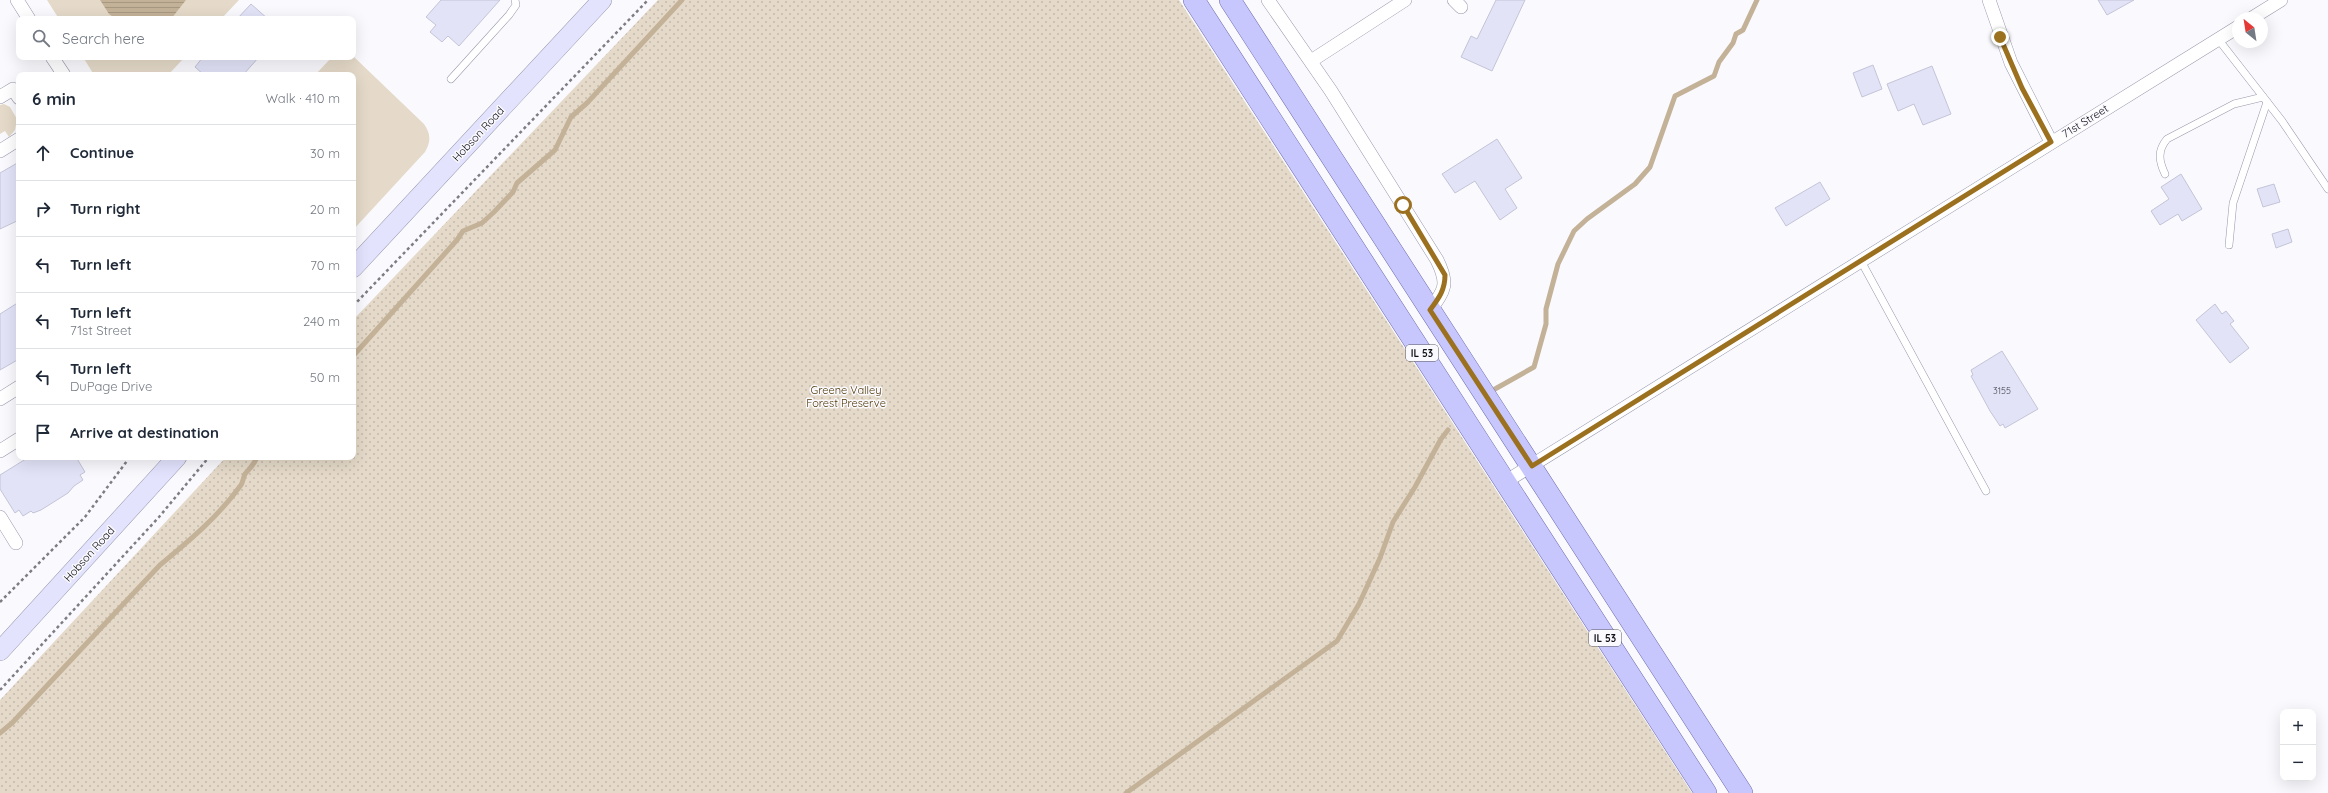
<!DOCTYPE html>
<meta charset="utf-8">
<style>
:root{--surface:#fff;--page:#f2f2f3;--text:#1f2937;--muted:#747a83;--line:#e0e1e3}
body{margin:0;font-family:Quicksand,sans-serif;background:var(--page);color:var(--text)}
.controls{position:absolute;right:12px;bottom:12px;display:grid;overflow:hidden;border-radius:8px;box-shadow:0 4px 16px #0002}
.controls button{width:36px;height:36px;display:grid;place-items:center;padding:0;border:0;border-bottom:1px solid var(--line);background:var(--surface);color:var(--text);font:20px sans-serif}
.compass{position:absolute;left:2232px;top:12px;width:36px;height:36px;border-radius:50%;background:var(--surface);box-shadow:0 4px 16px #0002;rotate:330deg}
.stop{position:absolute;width:12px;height:12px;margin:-9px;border:3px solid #9b701f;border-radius:50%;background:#fff}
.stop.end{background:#9b701f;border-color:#fff;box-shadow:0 1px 4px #0008}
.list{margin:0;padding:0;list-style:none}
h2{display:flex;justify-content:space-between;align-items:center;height:52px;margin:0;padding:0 16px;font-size:17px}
h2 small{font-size:13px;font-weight:400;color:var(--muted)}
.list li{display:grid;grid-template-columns:26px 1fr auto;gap:12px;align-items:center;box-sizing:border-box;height:56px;padding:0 16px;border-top:1px solid var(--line)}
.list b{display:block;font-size:15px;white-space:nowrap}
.list p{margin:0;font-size:13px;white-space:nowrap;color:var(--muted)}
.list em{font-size:13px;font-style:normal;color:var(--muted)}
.icon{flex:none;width:22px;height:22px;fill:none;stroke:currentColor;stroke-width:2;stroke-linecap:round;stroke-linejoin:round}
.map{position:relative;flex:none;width:2328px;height:793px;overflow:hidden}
.search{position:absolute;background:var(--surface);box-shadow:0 4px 16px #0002;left:16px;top:16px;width:340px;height:44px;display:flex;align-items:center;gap:10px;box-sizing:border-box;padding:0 14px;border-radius:8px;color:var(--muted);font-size:15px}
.panel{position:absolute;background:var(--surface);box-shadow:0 4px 16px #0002;left:16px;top:72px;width:340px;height:388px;border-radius:8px}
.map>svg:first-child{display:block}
</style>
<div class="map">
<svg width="2328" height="793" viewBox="0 0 2328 793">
<defs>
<pattern id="park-dots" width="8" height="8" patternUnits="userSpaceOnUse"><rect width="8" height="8" fill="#e5dac9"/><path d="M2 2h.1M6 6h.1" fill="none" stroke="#c3baac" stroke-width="1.8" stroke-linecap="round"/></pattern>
<pattern id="water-rules" width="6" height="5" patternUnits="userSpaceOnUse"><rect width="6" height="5" fill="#c4b298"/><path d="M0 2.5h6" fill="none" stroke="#a79882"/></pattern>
</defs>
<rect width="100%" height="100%" fill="#fafafe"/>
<!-- green -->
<g fill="#e5dac9">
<polygon points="47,0 239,0 221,19 59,19"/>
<path d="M353 56 424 124C431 134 431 142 425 152L353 230V75H315L332 57Z"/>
<polygon points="83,57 185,57 168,75 94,75"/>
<polygon points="4,104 10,107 17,119 15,130 9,137 5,131 0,134 0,105"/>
</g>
<!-- park -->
<polygon fill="url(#park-dots)" points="658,0 1179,0 1692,793 0,793 0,700 226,457 353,457 353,320"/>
<!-- water -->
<polygon fill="url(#water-rules)" points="100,0 186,0 171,19 116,19 109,14"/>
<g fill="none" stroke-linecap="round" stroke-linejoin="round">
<!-- stream -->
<g stroke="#c4b298" stroke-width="5">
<polyline points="353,356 457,240 463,231 482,223 494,212 513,192 517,183 555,150 571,117 587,103 682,0"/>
<polyline points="1495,389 1534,367 1546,324 1546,309 1558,264 1574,231 1587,219 1635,184 1650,167 1675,96 1714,76 1719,62 1733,43 1736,34 1743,30 1757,0"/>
<path d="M0 733 12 723 160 565C189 541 219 516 241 485 243 482 243 478 245 474 250 468 254 465 257 457"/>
<polyline points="1126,793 1337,641 1359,604 1380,558 1393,522 1415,487 1441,439 1448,430"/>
</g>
</g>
<!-- building -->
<g fill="#e2e3f7" stroke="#c3c4d8">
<polygon points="441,0 500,0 459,46 448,36 442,42 430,32 436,25 426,17"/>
<polygon points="1496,0 1525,0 1492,71 1461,57 1471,36 1477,39"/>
<polygon points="2098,0 2134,0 2107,15"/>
<polygon points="251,4 268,19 237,19"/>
<polygon points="203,57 259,57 243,75 204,75 195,67"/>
<polygon points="1873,65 1882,89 1862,97 1853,73"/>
<polygon points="1932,66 1951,114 1923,125 1914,104 1898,111 1887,84"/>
<polygon points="1497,139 1522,178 1505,189 1517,208 1500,220 1475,181 1455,193 1442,174"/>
<polygon points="19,162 19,220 0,229 0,173"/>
<polygon points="2181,174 2202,209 2182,221 2178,214 2160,225 2151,211 2169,199 2161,187"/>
<polygon points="1820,182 1830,199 1786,226 1775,208"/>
<polygon points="2274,184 2280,202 2263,207 2257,189"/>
<polygon points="2288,229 2292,242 2276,248 2272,234"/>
<polygon points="19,302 19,359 0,370 0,314"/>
<polygon points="2215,304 2222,314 2226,311 2234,321 2230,324 2249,348 2230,363 2196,320"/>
<polygon points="2002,351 2038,409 2005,428 2003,424 2000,426 1990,411 1971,376 1973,375 1971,370"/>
<polygon points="29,457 76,457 85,472 80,475 83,480 74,486 68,493 41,510 33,513 31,511 23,516 19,510 15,513 0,489 0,475"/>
</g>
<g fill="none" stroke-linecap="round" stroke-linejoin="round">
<!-- lane casing -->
<g stroke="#9798ac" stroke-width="8">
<g id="lane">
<polyline points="2218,39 2282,121 2328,189"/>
<polyline points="451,79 509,15 516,5 515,0"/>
<path d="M2165 174C2159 161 2157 151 2167 139L2234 104 2263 97"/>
<polyline points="2229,245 2233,203 2267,102"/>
<polyline points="1861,261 1986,491"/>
</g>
</g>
<!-- street casing -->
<g stroke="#9798ac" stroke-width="14">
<g id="street">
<polyline points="17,0 29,19"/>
<path d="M1268 0 1331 91 1437 260C1449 284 1445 290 1430 310"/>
<polyline points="1454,0 1461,7"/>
<polyline points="1989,0 2011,63 2051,142"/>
<polyline points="2252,18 2281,0"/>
<polyline points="52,57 64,75"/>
<polyline points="1311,61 1405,0"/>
<polyline points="0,97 13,89 19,98"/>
<polyline points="0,151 19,139"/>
<polyline points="0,399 19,387"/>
<polyline points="0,451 19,439"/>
<polyline points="1505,482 2238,27"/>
<polyline points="0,517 16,543"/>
</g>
</g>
<!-- secondary casing -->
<g stroke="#9798ac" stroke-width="20">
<g id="secondary">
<polyline points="353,268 602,0"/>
<polyline points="0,651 177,457"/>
</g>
</g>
<!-- primary casing -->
<g stroke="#6f6eac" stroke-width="22">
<g id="primary">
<polyline points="1194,0 1706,793"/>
<polyline points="1230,0 1742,793"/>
</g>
</g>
<!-- path -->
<g stroke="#7d7d83" stroke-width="2.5" stroke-dasharray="3 3" stroke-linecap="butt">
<polyline points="353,306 648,0"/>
<polyline points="0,602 85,517 130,457"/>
<polyline points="0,690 159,517 209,457"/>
</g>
<!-- lane -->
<use href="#lane" stroke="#fff" stroke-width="7"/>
<!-- street -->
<use href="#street" stroke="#fff" stroke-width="13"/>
<!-- secondary -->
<use href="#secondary" stroke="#e3e3fe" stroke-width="19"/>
<!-- primary -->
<use href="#primary" stroke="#c7c7fd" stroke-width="21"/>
</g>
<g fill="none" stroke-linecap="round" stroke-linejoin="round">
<!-- route -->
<path stroke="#9b701f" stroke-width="5" d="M1403 205 1445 275C1445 290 1439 298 1430 310L1532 466 2051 142 2022 88 2000 37"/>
</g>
<g text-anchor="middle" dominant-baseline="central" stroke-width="3" stroke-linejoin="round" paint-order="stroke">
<!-- number labels -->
<g font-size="9" fill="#44454f">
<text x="2002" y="390">3155</text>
</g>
<!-- shield labels -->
<g fill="#fafafe" stroke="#56565c" stroke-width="1">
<rect x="1406" y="345" width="32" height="16" rx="3"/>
<rect x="1589" y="630" width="32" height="16" rx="3"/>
</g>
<g font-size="10" font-weight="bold" fill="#101017">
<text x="1422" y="353">IL 53</text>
<text x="1605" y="638">IL 53</text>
</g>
<!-- street labels -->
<g font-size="11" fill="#101017" stroke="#fafafe">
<text transform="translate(2085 121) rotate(-32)">71st Street</text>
<text transform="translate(478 134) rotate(-47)">Hobson Road</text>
<text transform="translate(89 554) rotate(-48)">Hobson Road</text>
</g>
<!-- park labels -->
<g font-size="11" fill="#503704" stroke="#fafafe">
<text x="846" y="390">Greene Valley<tspan x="846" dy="13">Forest Preserve</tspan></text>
</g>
</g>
</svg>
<div class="controls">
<button>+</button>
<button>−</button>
</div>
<svg class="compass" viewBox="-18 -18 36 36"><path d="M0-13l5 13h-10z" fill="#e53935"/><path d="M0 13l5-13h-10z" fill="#747a83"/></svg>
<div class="stop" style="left:1403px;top:205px"></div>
<div class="stop end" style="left:2000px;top:37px"></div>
<div class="search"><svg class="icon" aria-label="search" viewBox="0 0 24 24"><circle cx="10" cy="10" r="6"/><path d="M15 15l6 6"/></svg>Search here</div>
<section class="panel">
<h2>6 min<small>Walk · 410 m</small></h2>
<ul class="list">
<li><svg class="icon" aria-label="ahead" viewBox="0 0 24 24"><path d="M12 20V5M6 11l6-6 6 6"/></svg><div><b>Continue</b></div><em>30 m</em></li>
<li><svg class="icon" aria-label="right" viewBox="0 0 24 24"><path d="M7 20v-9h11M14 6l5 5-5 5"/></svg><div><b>Turn right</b></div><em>20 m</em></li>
<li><svg class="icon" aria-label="left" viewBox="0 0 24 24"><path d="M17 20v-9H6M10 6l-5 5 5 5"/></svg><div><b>Turn left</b></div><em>70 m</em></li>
<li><svg class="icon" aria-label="left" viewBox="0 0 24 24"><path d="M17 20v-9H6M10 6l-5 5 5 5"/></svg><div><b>Turn left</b><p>71st Street</p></div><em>240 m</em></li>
<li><svg class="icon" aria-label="left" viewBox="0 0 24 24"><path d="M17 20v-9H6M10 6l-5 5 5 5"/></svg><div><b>Turn left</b><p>DuPage Drive</p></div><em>50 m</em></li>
<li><svg class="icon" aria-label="arrive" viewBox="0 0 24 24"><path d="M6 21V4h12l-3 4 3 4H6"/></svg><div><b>Arrive at destination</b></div></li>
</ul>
</section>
</div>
